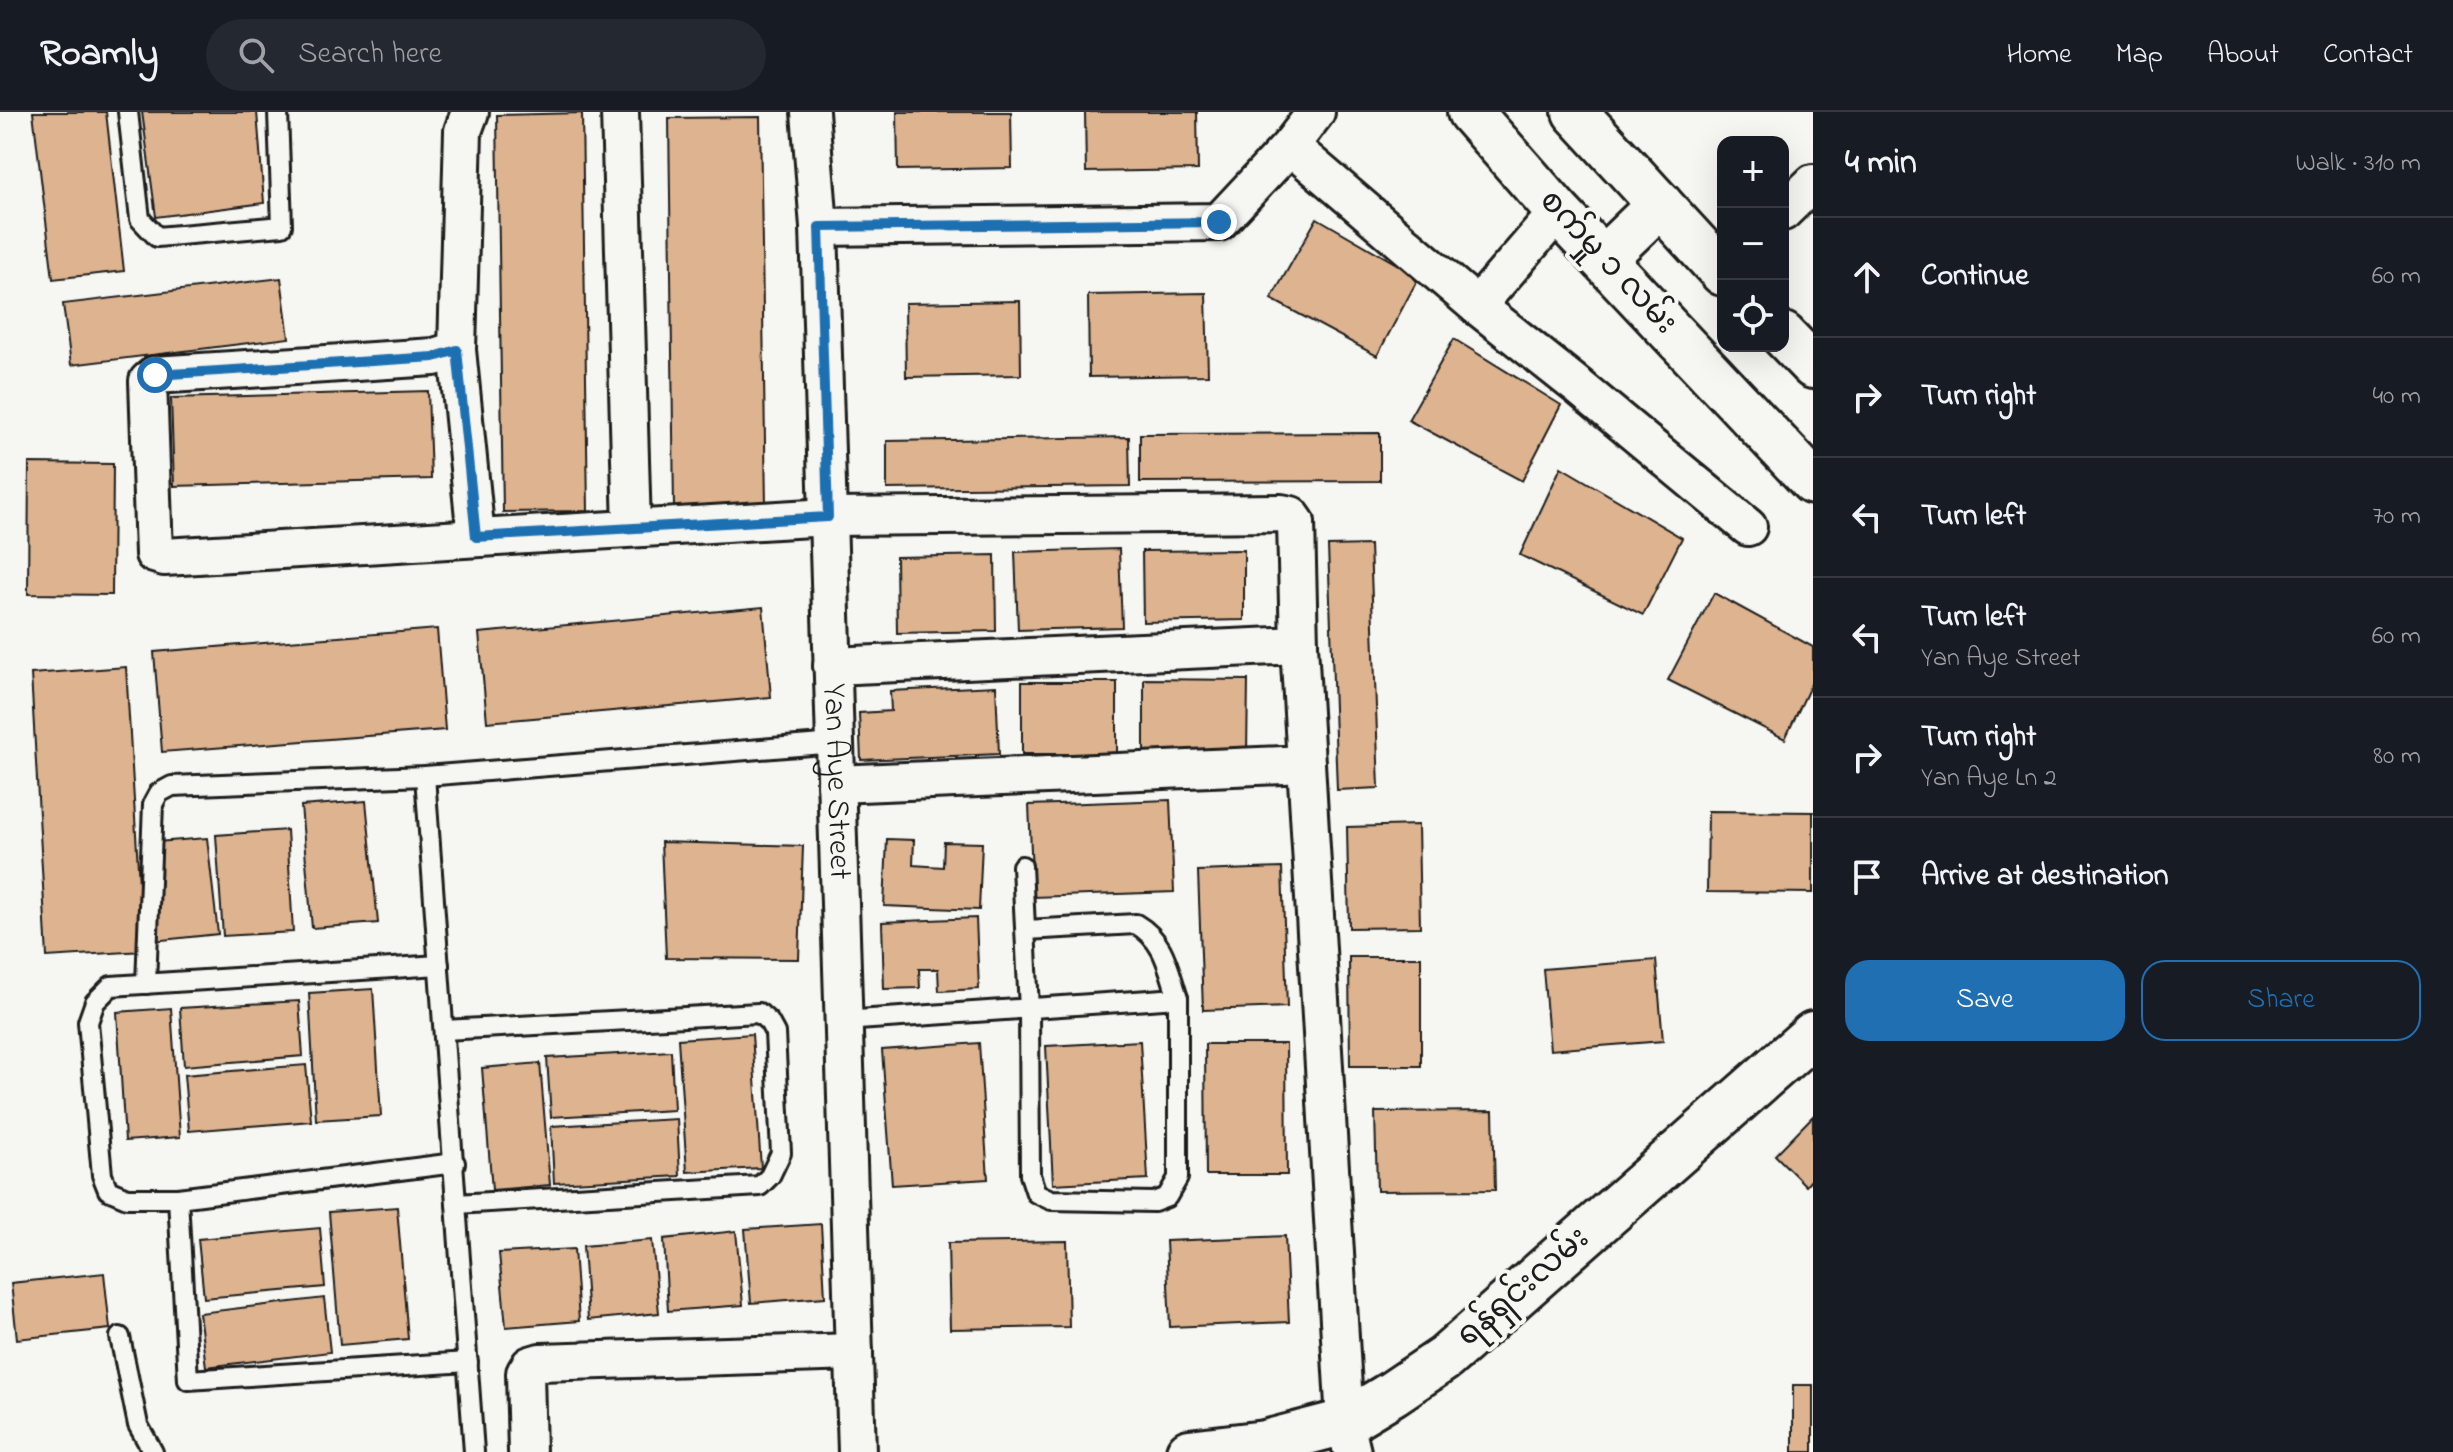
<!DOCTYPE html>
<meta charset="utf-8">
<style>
:root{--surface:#171b24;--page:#242831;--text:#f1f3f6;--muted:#9ea1a6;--line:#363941;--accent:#1f6fb2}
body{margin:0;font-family:"Indie Flower","Noto Sans Myanmar",sans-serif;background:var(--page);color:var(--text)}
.controls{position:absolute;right:24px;top:24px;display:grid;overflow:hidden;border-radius:16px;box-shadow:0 8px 32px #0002}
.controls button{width:72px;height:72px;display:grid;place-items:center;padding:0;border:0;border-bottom:2px solid var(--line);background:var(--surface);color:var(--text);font:40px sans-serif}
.stop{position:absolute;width:24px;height:24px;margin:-18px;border:6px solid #1f6fb2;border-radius:50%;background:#fff}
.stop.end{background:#1f6fb2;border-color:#fff;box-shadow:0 2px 8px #0008}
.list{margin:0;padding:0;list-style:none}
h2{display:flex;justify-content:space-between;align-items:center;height:104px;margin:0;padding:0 32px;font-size:34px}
h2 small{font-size:26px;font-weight:400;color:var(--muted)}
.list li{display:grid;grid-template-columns:52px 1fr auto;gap:24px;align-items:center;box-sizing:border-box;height:120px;padding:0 32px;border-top:2px solid var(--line)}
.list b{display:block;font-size:30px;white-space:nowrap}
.list p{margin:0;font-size:26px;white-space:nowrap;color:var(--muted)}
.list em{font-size:26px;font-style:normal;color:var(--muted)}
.actions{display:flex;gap:16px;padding:24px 32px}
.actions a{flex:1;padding:18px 0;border:2px solid var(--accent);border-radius:24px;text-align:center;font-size:28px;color:var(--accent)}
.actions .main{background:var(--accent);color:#fff}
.icon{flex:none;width:44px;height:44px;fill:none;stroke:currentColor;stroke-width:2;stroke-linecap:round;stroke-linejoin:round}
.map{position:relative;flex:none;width:1813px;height:1340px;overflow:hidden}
header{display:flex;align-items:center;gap:48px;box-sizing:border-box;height:112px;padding:0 40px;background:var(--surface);border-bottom:2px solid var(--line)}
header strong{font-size:38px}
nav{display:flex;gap:44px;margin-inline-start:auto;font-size:28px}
.search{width:560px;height:72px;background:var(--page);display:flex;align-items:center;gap:20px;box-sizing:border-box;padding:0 28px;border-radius:44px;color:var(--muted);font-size:30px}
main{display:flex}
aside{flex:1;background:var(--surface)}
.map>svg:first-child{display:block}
</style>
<header>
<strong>Roamly</strong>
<div class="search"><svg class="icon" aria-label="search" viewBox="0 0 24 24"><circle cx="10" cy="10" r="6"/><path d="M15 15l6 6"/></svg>Search here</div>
<nav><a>Home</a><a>Map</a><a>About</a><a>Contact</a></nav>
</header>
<main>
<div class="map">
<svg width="1813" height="1340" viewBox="0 0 1813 1340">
<rect width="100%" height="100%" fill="#f6f6f2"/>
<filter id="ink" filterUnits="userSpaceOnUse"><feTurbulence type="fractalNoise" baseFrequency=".0125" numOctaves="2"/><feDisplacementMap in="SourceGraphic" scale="16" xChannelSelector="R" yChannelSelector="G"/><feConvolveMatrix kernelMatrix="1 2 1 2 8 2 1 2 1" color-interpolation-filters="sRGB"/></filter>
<g filter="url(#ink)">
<!-- building -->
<g fill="#deb38f" stroke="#1c1c1c" stroke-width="2">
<polygon points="33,0 106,0 124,159 53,167"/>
<polygon points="142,0 257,0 264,91 156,105"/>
<polygon points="897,0 1011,0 1012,56 898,58"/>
<polygon points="1085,0 1197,0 1198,58 1086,60"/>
<polygon points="582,1 588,399 503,400 497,3"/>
<polygon points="760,5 766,395 674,396 669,6"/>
<polygon points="1317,106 1419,165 1377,244 1271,187"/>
<polygon points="281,166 289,226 71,253 63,192"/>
<polygon points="1206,181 1208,263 1089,265 1088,183"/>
<polygon points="1020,189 1021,263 906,265 905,191"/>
<polygon points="1454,227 1561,293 1522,369 1408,308"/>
<polygon points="428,279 431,367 174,374 171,286"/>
<polygon points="1380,321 1380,369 1140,370 1140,322"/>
<polygon points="1129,325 1130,374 887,377 887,329"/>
<polygon points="29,351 113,352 112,483 28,482"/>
<polygon points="1561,355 1682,426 1643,503 1520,443"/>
<polygon points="1370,433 1379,676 1337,678 1328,434"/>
<polygon points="1119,437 1122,515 1018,518 1015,440"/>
<polygon points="1244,438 1244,508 1143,510 1142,439"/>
<polygon points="995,443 996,519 897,521 896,445"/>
<polygon points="1714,481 1813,535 1813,568 1785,627 1668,568"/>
<polygon points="763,495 771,585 487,610 479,521"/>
<polygon points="437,517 445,618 162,640 154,540"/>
<polygon points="126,555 143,839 47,845 31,562"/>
<polygon points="1144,567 1248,568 1247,642 1144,641"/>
<rect x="1022" y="570" width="95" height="72"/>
<polygon points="996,574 999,642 861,648 859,601 891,599 890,579"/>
<polygon points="1170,688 1174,780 1033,785 1029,693"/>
<polygon points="366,689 378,811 312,816 301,694"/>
<polygon points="1708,699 1813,700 1813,781 1707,780"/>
<polygon points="1418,713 1420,815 1349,816 1347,715"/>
<polygon points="287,718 293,820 223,824 216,723"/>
<polygon points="207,726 218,822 153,829 144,731"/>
<polygon points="887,727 914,728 913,753 943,755 944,730 982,731 979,798 884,794"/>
<polygon points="661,730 803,734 799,847 666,846"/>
<polygon points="1282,756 1287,895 1203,898 1198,759"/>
<polygon points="976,806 979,877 939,879 938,857 919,857 920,876 884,877 882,810"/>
<polygon points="1349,845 1421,845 1421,954 1350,954"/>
<polygon points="1656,848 1663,929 1550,938 1543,857"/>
<polygon points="373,877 381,1004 316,1008 309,881"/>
<polygon points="299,889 303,944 184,954 180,896"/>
<polygon points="171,896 180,1025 125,1029 117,900"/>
<polygon points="752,922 761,1056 687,1060 678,927"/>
<polygon points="1140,929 1148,1067 1053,1072 1046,934"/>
<polygon points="979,931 988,1067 892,1073 882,938"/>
<polygon points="1205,932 1286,932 1287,1063 1206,1063"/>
<polygon points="671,939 674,998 551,1005 547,946"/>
<polygon points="540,951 550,1073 492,1078 482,956"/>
<polygon points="306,953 311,1009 189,1019 184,963"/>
<polygon points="1493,999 1495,1078 1377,1079 1375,1000"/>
<polygon points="1813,1004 1813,1066 1806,1074 1775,1043"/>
<polygon points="677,1007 680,1064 554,1071 551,1014"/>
<polygon points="397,1095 408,1227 340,1233 329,1100"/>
<polygon points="821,1112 825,1185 751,1191 745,1117"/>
<polygon points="320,1116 325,1175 204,1186 198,1127"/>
<polygon points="736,1119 743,1193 668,1199 664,1127"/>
<polygon points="1285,1124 1289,1210 1170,1215 1166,1129"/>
<polygon points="652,1128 659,1201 588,1208 583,1134"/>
<polygon points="1067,1129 1069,1215 950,1217 948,1131"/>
<polygon points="574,1137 579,1209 506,1215 499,1141"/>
<polygon points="104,1161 110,1217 17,1227 11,1171"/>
<polygon points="324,1186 330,1240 206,1255 199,1201"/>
<rect x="1793" y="1273" width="20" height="67"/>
</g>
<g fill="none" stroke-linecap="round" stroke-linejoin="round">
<!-- service casing -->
<g stroke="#1c1c1c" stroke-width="24">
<g id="service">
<polyline points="128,0 140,107 157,125 282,114 278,0"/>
<polyline points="425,664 474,1340"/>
<path d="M1026 818 1136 812C1165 829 1168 856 1178 886"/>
<polyline points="439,853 111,874 95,890 88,910 102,1063 108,1078 127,1086 178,1086 455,1051"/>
<polyline points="146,872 153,692 159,681 172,674 425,664 835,631"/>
<polyline points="843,909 1178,886 1178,1066 1167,1085 1154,1090 1051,1088 1036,1081 1030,1063 1029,898 1022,754"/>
<polyline points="444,918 759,901 769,910 775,921 781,1041 770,1064 760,1074 456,1092"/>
<polyline points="178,1086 188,1268 468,1250"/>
<polyline points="120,1225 138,1313 153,1340"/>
</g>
</g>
<!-- minor casing -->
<g stroke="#1c1c1c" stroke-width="42">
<g id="minor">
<polyline points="470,0 463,19 457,238 476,425"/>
<polyline points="620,0 632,416"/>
<path id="s1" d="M810 0 819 115 857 1340"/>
<polyline points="1290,34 1477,194 1579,275 1748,415"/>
<polyline points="1783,100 1813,71"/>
<polyline points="819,115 1219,110 1290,34 1316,0"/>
<polyline points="1477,194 1558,100"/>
<polyline points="457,238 434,245 155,263 148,269 154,442 164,445 828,405 1281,401 1291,403 1296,410 1299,533 1345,1310 1352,1340"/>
<polyline points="832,554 1299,533"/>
<polyline points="836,672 1306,652"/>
<polyline points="527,1340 525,1261 530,1253 540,1250 854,1240"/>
</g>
</g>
<!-- secondary casing -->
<g stroke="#1c1c1c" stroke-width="50">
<polyline id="secondary" points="1189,1340 1265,1331 1345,1310 1393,1281 1445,1246 1813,922"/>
</g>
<!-- primary casing -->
<g stroke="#1c1c1c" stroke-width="50">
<g id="primary">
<polyline points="1470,0 1558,100 1813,370"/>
<polyline points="1575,0 1723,161"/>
<polyline points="1603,147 1660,92"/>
<polyline points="1783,223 1813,254"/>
</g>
</g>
<!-- service -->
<use href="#service" stroke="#f6f6f2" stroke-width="18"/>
<!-- minor -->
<use href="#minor" stroke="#f6f6f2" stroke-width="36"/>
<!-- secondary -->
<use href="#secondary" stroke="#f6f6f2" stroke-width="44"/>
<!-- primary -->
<use href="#primary" stroke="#f6f6f2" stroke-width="44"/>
</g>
</g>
<g fill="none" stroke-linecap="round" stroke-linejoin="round" filter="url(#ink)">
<!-- route -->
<polyline stroke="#1f6fb2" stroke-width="10" points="155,263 434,245 457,238 476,425 828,405 819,115 1219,110"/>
</g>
<g text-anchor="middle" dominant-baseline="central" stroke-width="8" stroke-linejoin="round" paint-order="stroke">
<!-- street labels -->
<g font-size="32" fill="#1c1c1c" stroke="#f6f6f2">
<text transform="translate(1607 151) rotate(47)">စက်မှု ၁ လမ်း</text>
<text stroke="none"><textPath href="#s1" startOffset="670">Yan Aye Street</textPath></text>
<text transform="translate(1524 1176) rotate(-41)">ရန်ရှင်းလမ်း</text>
</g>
</g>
</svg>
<div class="controls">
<button>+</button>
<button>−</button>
<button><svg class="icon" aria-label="locate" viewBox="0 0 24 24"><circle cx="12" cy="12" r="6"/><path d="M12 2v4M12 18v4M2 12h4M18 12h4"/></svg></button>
</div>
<div class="stop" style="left:155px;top:263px"></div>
<div class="stop end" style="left:1219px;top:110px"></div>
</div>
<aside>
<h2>4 min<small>Walk · 310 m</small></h2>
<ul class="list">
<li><svg class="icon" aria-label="ahead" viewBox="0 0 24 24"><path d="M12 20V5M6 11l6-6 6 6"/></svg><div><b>Continue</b></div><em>60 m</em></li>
<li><svg class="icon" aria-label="right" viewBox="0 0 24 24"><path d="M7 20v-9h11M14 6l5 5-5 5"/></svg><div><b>Turn right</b></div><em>40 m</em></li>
<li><svg class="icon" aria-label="left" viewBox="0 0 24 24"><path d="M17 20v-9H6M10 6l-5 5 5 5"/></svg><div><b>Turn left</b></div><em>70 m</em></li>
<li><svg class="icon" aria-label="left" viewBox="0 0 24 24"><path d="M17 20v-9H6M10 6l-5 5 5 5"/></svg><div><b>Turn left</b><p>Yan Aye Street</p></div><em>60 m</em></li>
<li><svg class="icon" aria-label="right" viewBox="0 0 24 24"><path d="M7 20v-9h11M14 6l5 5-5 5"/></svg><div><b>Turn right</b><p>Yan Aye Ln 2</p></div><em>80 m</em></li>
<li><svg class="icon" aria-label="arrive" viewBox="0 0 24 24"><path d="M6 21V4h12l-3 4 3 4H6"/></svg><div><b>Arrive at destination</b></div></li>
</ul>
<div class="actions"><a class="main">Save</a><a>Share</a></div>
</aside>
</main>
